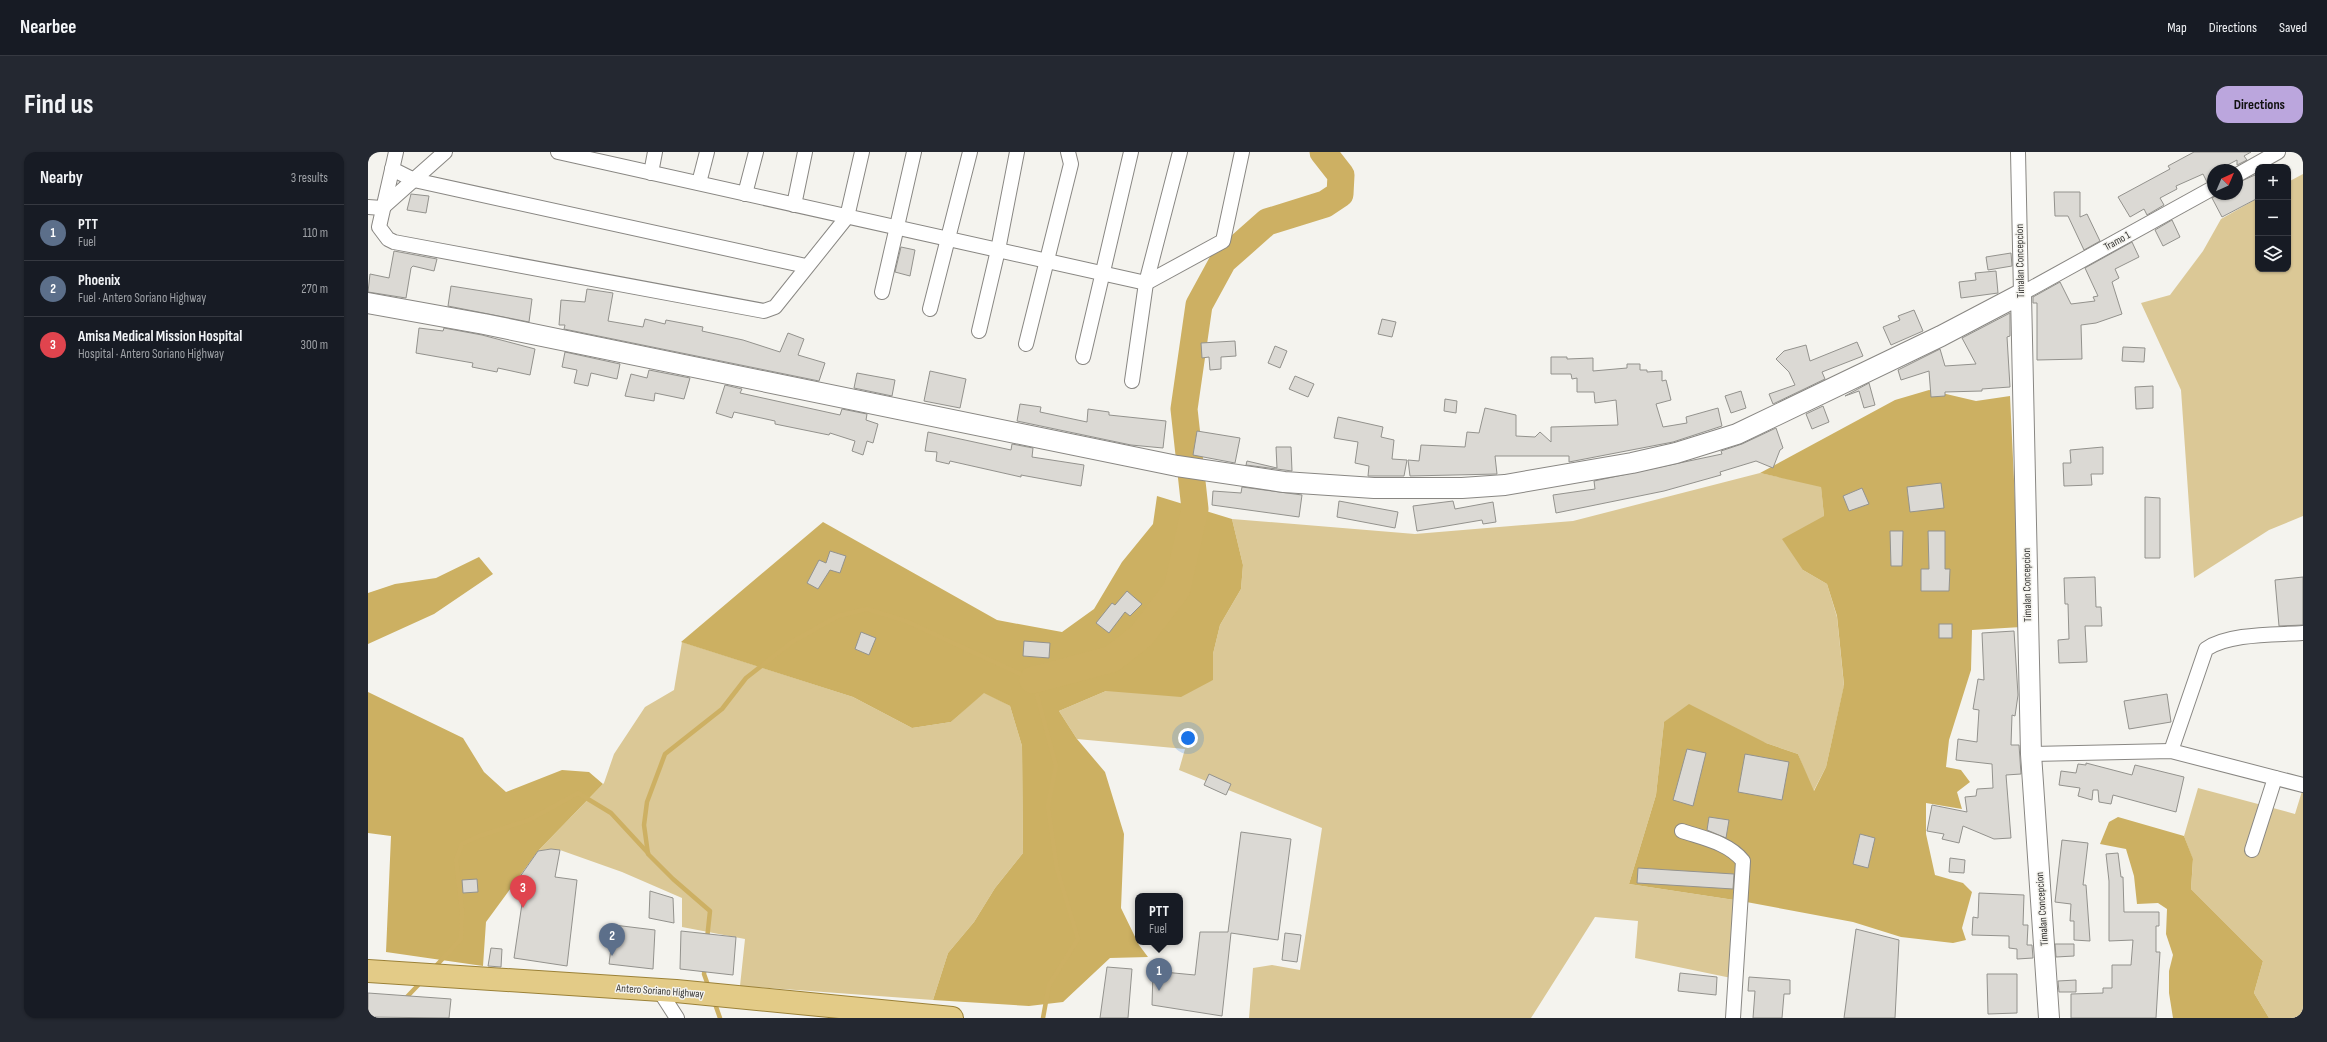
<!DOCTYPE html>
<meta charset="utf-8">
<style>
:root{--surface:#171b24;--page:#242831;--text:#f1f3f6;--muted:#9ea1a6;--line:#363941;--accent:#bba6dd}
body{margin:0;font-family:"Sofia Sans Condensed",sans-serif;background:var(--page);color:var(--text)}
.controls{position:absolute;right:12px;top:12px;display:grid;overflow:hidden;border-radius:8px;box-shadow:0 1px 3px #0004}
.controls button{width:36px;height:36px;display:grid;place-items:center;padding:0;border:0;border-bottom:1px solid var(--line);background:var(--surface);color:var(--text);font:20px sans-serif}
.compass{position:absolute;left:1839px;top:12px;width:36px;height:36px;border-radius:50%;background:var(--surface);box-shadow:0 1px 3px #0004;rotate:44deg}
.you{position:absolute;left:820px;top:586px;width:14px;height:14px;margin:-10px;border:3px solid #fff;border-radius:50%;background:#1a73e8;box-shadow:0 0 0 6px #1a73e833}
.badge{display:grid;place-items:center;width:26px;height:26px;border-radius:50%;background:var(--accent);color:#fff;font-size:13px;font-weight:700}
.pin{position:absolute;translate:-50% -33px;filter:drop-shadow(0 1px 2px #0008)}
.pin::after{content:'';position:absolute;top:21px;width:14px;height:12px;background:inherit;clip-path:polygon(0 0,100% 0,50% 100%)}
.popup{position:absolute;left:767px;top:741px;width:48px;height:52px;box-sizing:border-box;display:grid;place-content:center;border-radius:8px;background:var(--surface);filter:drop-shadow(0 1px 3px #0005);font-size:13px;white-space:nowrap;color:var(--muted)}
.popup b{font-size:15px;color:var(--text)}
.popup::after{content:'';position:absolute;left:50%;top:100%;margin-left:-8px;border:8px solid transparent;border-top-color:var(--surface)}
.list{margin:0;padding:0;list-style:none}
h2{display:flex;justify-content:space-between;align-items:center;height:52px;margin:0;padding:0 16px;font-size:17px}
h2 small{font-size:13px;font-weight:400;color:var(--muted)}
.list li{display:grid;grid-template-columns:26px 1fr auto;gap:12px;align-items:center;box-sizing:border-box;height:56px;padding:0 16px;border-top:1px solid var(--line)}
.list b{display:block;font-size:15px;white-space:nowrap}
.list p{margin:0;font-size:13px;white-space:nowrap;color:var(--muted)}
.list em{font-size:13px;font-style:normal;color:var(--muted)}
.icon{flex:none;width:22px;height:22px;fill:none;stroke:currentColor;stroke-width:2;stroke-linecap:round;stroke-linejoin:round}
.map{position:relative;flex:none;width:1935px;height:866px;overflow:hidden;border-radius:12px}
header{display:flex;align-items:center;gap:24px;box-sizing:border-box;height:56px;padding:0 20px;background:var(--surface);border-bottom:1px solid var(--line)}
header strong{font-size:19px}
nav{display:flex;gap:22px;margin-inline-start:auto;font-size:14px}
.intro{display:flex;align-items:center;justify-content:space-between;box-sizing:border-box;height:96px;padding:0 24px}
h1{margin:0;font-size:28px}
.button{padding:10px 18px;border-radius:12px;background:var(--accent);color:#111;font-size:14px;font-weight:700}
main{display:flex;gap:24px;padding:0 24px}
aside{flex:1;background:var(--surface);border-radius:12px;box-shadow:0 1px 3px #0004}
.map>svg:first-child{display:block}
</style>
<header>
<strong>Nearbee</strong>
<nav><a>Map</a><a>Directions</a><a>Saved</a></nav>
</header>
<div class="intro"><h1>Find us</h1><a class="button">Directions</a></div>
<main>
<aside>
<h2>Nearby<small>3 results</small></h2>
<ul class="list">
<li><span class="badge" style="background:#5c6f8a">1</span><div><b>PTT</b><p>Fuel</p></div><em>110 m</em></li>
<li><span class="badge" style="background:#5c6f8a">2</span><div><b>Phoenix</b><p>Fuel · Antero Soriano Highway</p></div><em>270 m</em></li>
<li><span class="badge" style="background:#e0444e">3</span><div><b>Amisa Medical Mission Hospital</b><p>Hospital · Antero Soriano Highway</p></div><em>300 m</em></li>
</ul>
</aside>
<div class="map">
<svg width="1935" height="866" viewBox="0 0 1935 866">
<rect width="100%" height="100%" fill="#f4f3ee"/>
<!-- green -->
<g fill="#dbc896">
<polygon points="1935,22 1935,364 1901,378 1826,426 1813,238 1773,151 1802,143 1835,99 1853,67 1890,46 1890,117 1920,117 1920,30"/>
<polygon points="1392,321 1453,334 1456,364 1435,418 1459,432 1469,465 1476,534 1458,615 1445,640 1430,602 1398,591 1296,570 1288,643 1261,732 1373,749 1368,827 1267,806 1270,769 1227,765 1163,866 881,866 885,816 904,813 932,818 954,676 811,618 817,597 709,587 691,559 738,539 845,528 845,502 852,473 873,437 875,413 864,367 1047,382 1205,369"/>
<polygon points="314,490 485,545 544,576 583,570 616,540 642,554 654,594 655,701 627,736 606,770 580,801 565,848 372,834 377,787 314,775 314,746 254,720 192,698 183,697 170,699 236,631 246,602 277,555 306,538"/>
<polygon points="1830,636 1927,662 1935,636 1935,866 1901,866 1886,841 1895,809 1823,737 1825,708 1816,684"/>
</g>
<!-- forest -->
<g fill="#ccb062">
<polygon points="1561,238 1608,249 1642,244 1653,475 1604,478 1603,518 1581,588 1578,615 1593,618 1602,630 1589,640 1594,657 1558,651 1558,682 1567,723 1595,731 1604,740 1594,776 1598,788 1585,791 1533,785 1485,770 1373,749 1261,732 1288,643 1296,570 1321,552 1398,591 1430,602 1446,639 1458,615 1476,533 1469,464 1459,432 1435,418 1414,387 1456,364 1453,335 1392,321 1527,248"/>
<polygon points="789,344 864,367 875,413 873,437 852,473 845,502 845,528 813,545 738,539 691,559 709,587 737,620 756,682 753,756 771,793 780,805 742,806 695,850 661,854 565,848 580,801 606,770 627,736 655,701 654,594 642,554 616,541 583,570 544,576 485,545 313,490 455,370 629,468 694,480 726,457 754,410 785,372"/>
<polygon points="111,405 125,422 66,462 0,492 0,441 27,432 68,426"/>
<polygon points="0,540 95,586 116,620 138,640 194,618 221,620 235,632 170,699 118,770 115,814 18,800 23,684 0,681"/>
<polygon points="1750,665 1816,684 1825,707 1823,737 1895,809 1886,841 1901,866 1805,866 1801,841 1801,819 1805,803 1798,782 1799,757 1790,751 1769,752 1766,724 1758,697 1732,692 1741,670"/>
</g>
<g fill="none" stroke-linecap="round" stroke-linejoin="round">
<!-- stream -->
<g stroke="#cdb063" stroke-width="4.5">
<polyline points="339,787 342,759 305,727 280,702 276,673 279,650 297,602 354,557 378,526 424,490 470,464 499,457 538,469 665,528 688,614 680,654 689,717 710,787 681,833 675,866"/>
<polyline points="337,814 336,822 341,836"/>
<polyline points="66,816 93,787 94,758 88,708 94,692 111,684 161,668 210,641 243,661 280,701"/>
<polyline points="36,848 54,829"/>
<polyline points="346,849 352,866"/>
</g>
<!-- river -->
<polyline stroke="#cdb063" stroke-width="27" points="665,528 744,507 773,484 809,437 827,357 816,257 831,153 855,109 899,70 957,52 972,42 973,23 955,0"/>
</g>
<!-- building -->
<g fill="#dbd9d4" stroke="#93928d">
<polygon points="1826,0 1883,0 1876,4 1879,8 1869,13 1869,8 1850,18 1845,18 1845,28 1839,30 1835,22 1808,34 1809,37 1792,46 1796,53 1779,63 1776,57 1762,65 1750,45 1802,17 1800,14"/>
<polygon points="1887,23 1890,28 1890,46 1854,65 1844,46 1851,42 1869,42 1869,31"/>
<polygon points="1686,40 1712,40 1712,65 1719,62 1732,89 1716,98 1700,64 1687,64"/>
<polygon points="43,42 61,44 58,61 39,58"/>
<polygon points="1804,68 1812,85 1795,94 1787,78"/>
<polygon points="1764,90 1771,105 1747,117 1751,126 1744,130 1754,162 1728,171 1713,173 1714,207 1669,208 1669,151 1665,151 1665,145 1692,130 1703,152 1727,149 1725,145 1730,144 1717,116"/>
<polygon points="533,95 547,98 542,124 527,120"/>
<polygon points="26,99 69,107 66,119 45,114 43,116 38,146 0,140 2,122 21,126"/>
<polygon points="1643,101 1644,114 1620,118 1618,105"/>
<polygon points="1628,119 1630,141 1593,146 1591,130 1608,128 1607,121"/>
<polygon points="83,134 164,147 161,170 80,154"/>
<polygon points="219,137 245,141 240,169 275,175 277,167 297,172 298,168 335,175 334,179 375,188 412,200 420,181 436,187 430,203 457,211 451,229 196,177 197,173 191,173 193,148 217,150"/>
<polygon points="1546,158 1555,179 1523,193 1515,175 1532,168 1530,164"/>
<polygon points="1642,161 1642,184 1639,185 1642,235 1614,237 1614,239 1577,240 1577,244 1563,245 1561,219 1533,228 1530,218 1572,197 1577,214 1608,212 1594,186"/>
<polygon points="1014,167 1028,170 1024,185 1010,182"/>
<polygon points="51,176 75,179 76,176 114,183 167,197 162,223 130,216 129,220 104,215 105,211 48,201"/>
<polygon points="867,189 868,204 853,205 853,217 842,218 841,205 834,206 833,191"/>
<polygon points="1489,190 1495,204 1454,220 1457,227 1405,252 1401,242 1427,233 1421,220 1408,207 1416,199 1438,193 1442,209"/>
<polygon points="907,194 919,199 912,216 900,211"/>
<polygon points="1755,195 1777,196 1776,210 1754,209"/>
<polygon points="197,200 252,212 249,227 223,221 220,234 206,231 209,218 194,215"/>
<polygon points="1183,205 1199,205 1199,207 1225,206 1225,219 1259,216 1259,212 1272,212 1272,218 1279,218 1279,220 1294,219 1294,229 1298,228 1303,248 1288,252 1295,275 1319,271 1318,265 1350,256 1354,274 1305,290 1201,310 1201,304 1127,304 1129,322 1042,324 1040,308 1051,309 1053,293 1097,295 1099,280 1111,281 1117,256 1148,263 1148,284 1167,285 1172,280 1183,290 1183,275 1250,273 1248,248 1227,251 1226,240 1209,240 1209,226 1204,227 1203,222 1183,222"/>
<polygon points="281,218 322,226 316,247 287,241 286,249 257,244 263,222 279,226"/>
<polygon points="562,219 598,227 592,256 556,249"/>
<polygon points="489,221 527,228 524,244 486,236"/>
<polygon points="927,224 946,232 940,245 921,237"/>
<polygon points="1501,231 1507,253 1496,256 1491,239 1477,244"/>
<polygon points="357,233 374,237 372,241 472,263 474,257 499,262 498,268 510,272 505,291 499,289 495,303 484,299 487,289 462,281 461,283 407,272 407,269 366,260 364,266 348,261"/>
<polygon points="1785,234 1785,256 1768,257 1767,235"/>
<polygon points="1373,239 1378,256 1363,261 1357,244"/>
<polygon points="1077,247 1089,249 1088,261 1076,259"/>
<polygon points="652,252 673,255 672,260 719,270 720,257 741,260 741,263 798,269 795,296 763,293 649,269"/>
<polygon points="1455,254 1461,270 1444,277 1438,262"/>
<polygon points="970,265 1015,275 1013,285 1026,288 1024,307 1039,308 1036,324 1000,324 1001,314 987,311 990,290 966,286"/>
<polygon points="1408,276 1415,296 1412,298 1405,316 1388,309 1352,320 1353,323 1296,339 1188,361 1185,343 1227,337 1226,329 1354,302 1353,299 1374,292"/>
<polygon points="829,279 872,286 867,311 825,303"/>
<polygon points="560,280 643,298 644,292 665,296 664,305 716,313 713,334 653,323 653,325 582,309 581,312 568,309 569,300 557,299"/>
<polygon points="908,295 923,295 924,319 878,313 879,309 909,316"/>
<polygon points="1735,295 1735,322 1723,322 1724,333 1696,334 1695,311 1703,311 1702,298"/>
<polygon points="1573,331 1576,356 1542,360 1539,335"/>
<polygon points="874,335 934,343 931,365 844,353 845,339 873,341"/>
<polygon points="1494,336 1501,352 1481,359 1475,344"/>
<polygon points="1777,345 1792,346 1792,406 1777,406"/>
<polygon points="971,349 1030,360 1027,376 969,365"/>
<polygon points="1085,349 1087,357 1125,350 1128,370 1115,372 1114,368 1049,379 1045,354"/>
<polygon points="1522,379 1535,379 1534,414 1523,414"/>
<polygon points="1560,379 1577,379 1577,417 1582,417 1581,439 1553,439 1553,417 1561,417"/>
<polygon points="462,399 478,404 472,421 462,418 450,437 439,431 451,408 458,411"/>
<polygon points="1727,425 1728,455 1733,455 1734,474 1717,474 1719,510 1691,511 1690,488 1701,487 1700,452 1697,452 1696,426"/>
<polygon points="1935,425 1935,473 1911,474 1907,428"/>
<polygon points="759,439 774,452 762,464 757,460 741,481 728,471 744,451 747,453"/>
<rect x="1571" y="472" width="13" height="14"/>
<polygon points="1646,479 1650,543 1647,564 1644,563 1643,593 1651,593 1653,622 1638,623 1643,686 1626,687 1595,674 1591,691 1574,687 1576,682 1559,679 1564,653 1599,660 1597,645 1608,644 1609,637 1625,636 1624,612 1588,608 1590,587 1609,590 1611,558 1605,557 1610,527 1616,528 1614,481"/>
<polygon points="493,480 508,486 501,503 487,497"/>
<polygon points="656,489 682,491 681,506 655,504"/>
<polygon points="1799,542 1803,570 1761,577 1756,549"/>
<polygon points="1319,597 1338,601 1325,654 1305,648"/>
<polygon points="1377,602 1421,610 1414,648 1370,640"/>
<polygon points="1718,611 1764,623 1767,613 1816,625 1808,660 1745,643 1743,652 1731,650 1730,638 1725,638 1724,648 1710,644 1712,636 1691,633 1693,619 1708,621 1710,612 1718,613"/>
<polygon points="841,622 863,632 858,643 836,633"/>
<polygon points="1341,665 1361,668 1358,686 1339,678"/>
<polygon points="873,680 923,687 910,788 863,781 854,864 784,853 785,819 827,823 832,780 860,780"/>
<polygon points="1492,682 1507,686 1500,716 1485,712"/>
<polygon points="1694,688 1720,691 1715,733 1718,733 1722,789 1706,788 1706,769 1702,769 1703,752 1687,750"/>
<polygon points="183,697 192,698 187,725 209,728 199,814 146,806 156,738 144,736 170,699"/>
<polygon points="1750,701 1753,725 1755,725 1756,760 1791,760 1791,774 1788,774 1788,800 1792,800 1788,866 1703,866 1703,842 1735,841 1735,836 1744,836 1744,813 1763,813 1765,788 1741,789 1741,729 1738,702"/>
<polygon points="1582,706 1597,708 1596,721 1581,720"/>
<polygon points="1270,716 1366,722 1365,737 1269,731"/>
<polygon points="109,727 110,740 95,741 94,728"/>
<polygon points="282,739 305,746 306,771 281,766"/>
<polygon points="1611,741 1656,743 1655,773 1660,773 1659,793 1664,793 1665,806 1649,807 1649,797 1641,796 1641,784 1604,783 1605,765 1610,766"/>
<polygon points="246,773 287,778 285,817 241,812"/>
<polygon points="1488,777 1531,788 1527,866 1476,866"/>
<polygon points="313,779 368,785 365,823 312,817"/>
<polygon points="917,781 933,783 929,810 914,808"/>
<polygon points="1687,792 1706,792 1706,804 1688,805"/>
<polygon points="123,796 134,797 133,815 120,814"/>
<polygon points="739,815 764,817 760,866 732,866"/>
<polygon points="1312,821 1349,825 1348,843 1310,839"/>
<polygon points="1619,822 1649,822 1649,861 1620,862"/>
<polygon points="1381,825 1422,828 1422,842 1416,842 1414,866 1385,866 1387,839 1380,839"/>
<polygon points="1708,828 1708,840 1691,840 1690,829"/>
<polygon points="0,841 83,847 81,866 0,865"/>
</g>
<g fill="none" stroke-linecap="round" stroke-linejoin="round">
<!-- street casing -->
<g stroke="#898783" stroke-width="16">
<g id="street">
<polyline points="28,0 11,75 20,87 26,90 396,159 407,155 479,65 494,0"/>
<polyline points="190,0 778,131 855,89 874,0"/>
<polyline points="1650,0 1653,142 1845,36"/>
<polyline points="24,17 46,28 438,114"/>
<polyline points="283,21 287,0"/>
<polyline points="1869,23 1910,0"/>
<polyline points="331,31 339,0"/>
<polyline points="377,42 388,0"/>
<polyline points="426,53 437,0"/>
<polyline points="0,55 14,56 77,0"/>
<polyline points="514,140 546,0"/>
<polyline points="562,157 602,0"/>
<polyline points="611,179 630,98 649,0"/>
<polyline points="658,192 703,12 700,0"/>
<polyline points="715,205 763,0"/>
<polyline points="764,229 778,131 812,0"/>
<path d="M1803 599 1838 497C1861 481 1907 483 1935 481"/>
<polyline points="1663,602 1803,599 1935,633"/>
<path d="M1314 679C1335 686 1361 691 1375 709L1365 866"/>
<polyline points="1884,698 1907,626"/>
<polyline points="291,838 309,866"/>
</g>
</g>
<!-- secondary casing -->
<g stroke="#898783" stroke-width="22">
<polyline id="secondary" points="0,151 116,172 809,314 916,330 1006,336 1094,336 1137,333 1264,311 1308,301 1369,282 1573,184 1653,142 1663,602 1681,866"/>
</g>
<!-- primary casing -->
<g stroke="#9b8137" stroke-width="24">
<polyline id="primary" points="0,819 308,839 584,866"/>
</g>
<!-- street -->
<use href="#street" stroke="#fff" stroke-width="14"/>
<!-- secondary -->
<use href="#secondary" stroke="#fff" stroke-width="20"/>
<!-- primary -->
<use href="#primary" stroke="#e3cb87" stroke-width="22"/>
</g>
<g text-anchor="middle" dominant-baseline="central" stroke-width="3" stroke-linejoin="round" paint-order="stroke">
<!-- street labels -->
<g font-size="11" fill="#393836" stroke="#f4f3ee">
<text transform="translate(1749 89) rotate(-29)">Tramo 1</text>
<text transform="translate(1652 109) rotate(-91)">Timalan Concepcion</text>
<text transform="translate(1659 433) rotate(-91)">Timalan Concepcion</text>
<text transform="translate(1674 757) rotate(-94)">Timalan Concepcion</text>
<text transform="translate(292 839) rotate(4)">Antero Soriano Highway</text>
</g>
</g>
</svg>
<div class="controls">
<button>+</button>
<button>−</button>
<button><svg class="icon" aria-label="layers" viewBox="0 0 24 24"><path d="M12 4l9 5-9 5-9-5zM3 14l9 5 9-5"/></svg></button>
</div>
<svg class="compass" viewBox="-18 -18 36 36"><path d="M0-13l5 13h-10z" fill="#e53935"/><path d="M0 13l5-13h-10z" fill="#9ea1a6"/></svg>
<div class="you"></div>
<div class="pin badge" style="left:791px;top:839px;background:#5c6f8a">1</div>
<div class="popup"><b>PTT</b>Fuel</div>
<div class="pin badge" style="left:244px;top:804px;background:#5c6f8a">2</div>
<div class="pin badge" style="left:155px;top:756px;background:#e0444e">3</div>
</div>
</main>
